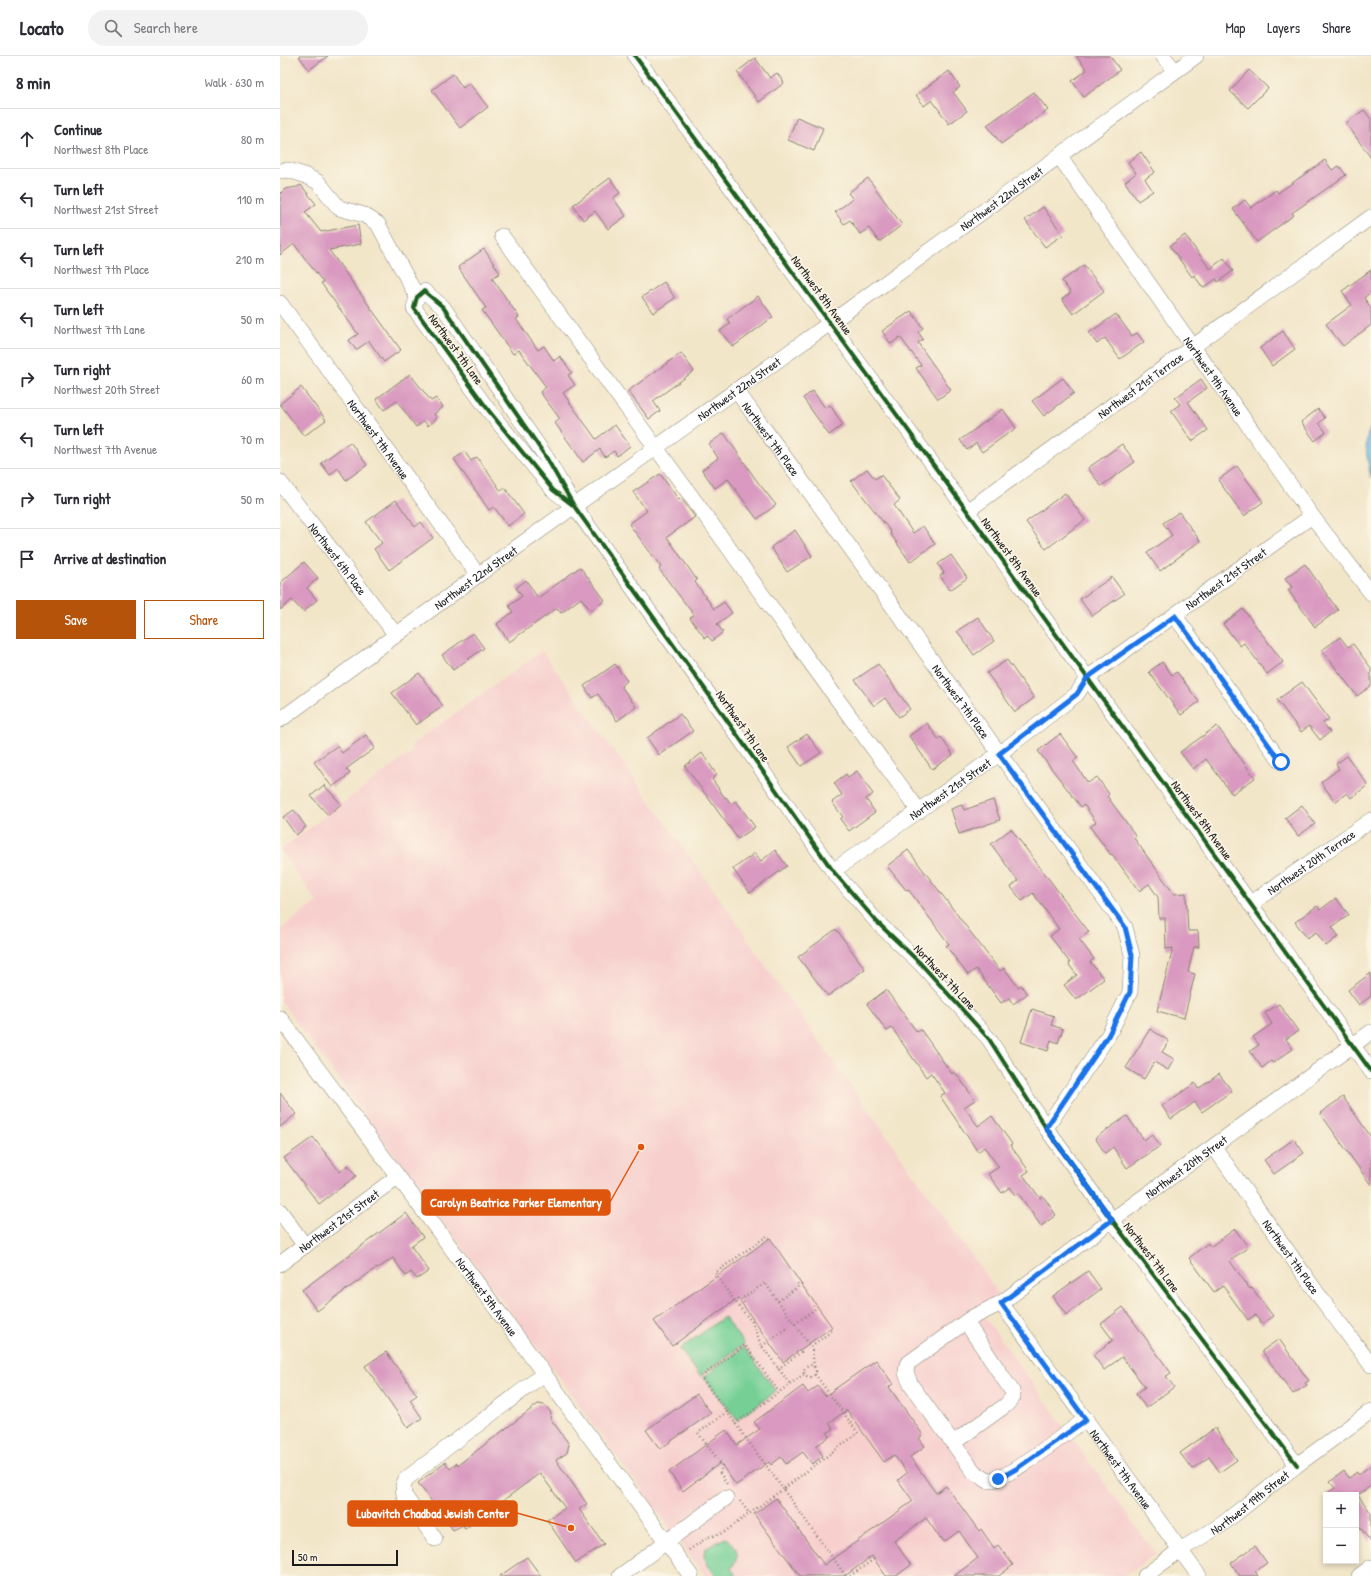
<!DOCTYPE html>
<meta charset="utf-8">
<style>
:root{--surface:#fff;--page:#f2f2f3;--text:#2b2b33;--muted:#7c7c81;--line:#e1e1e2;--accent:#b45309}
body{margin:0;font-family:"Patrick Hand",sans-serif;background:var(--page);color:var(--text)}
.controls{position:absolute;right:12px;bottom:12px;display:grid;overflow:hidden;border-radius:0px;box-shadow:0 2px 6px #0003}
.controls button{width:36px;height:36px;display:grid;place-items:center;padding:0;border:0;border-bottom:1px solid var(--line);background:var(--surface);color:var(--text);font:20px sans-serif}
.scale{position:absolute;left:12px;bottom:10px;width:106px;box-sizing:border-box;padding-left:4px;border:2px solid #1c1c1c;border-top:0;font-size:11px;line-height:14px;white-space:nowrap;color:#1c1c1c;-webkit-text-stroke:3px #fcf5e5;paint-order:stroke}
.stop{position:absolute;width:12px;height:12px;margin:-9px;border:3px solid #1a73e8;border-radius:50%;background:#fff}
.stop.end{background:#1a73e8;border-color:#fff;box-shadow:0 1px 4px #0008}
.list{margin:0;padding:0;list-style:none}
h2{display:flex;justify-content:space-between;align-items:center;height:52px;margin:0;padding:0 16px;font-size:17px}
h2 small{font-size:13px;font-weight:400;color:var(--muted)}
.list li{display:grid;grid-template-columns:26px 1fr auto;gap:12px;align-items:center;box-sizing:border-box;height:60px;padding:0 16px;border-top:1px solid var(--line)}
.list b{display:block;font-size:15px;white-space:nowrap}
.list p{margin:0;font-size:13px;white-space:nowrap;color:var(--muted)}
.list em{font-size:13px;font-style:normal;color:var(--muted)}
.actions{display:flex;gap:8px;padding:12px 16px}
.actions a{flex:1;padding:9px 0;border:1px solid var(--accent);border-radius:0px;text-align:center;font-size:14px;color:var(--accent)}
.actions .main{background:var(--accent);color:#fff}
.icon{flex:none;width:22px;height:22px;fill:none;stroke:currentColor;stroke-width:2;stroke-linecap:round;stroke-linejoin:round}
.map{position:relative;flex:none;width:1091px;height:1520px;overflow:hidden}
header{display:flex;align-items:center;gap:24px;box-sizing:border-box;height:56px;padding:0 20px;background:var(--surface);border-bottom:1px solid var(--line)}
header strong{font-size:19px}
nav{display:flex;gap:22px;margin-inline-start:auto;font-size:14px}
.search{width:280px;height:36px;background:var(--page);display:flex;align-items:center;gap:10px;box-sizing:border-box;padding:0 14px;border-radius:22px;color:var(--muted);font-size:15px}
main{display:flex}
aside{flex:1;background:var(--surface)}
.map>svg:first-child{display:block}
</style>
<header>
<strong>Locato</strong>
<div class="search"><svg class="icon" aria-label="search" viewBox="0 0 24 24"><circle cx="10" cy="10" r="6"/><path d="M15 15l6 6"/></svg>Search here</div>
<nav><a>Map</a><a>Layers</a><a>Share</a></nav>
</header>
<main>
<aside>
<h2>8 min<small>Walk · 630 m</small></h2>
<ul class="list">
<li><svg class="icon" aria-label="ahead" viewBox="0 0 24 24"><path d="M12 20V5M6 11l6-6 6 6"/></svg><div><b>Continue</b><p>Northwest 8th Place</p></div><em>80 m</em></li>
<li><svg class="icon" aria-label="left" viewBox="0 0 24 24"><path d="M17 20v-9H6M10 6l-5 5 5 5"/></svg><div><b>Turn left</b><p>Northwest 21st Street</p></div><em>110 m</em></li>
<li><svg class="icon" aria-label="left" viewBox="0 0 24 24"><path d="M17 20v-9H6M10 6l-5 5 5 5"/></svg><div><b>Turn left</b><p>Northwest 7th Place</p></div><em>210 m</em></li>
<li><svg class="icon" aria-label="left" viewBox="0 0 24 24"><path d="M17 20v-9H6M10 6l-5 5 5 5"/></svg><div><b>Turn left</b><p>Northwest 7th Lane</p></div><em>50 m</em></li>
<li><svg class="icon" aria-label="right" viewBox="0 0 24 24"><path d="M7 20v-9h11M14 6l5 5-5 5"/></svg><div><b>Turn right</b><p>Northwest 20th Street</p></div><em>60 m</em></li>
<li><svg class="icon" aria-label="left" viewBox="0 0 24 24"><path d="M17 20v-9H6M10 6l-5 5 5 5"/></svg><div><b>Turn left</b><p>Northwest 7th Avenue</p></div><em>70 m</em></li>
<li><svg class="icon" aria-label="right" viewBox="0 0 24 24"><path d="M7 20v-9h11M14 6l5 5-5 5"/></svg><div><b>Turn right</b></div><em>50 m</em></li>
<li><svg class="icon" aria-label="arrive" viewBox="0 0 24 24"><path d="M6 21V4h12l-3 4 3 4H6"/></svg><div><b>Arrive at destination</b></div></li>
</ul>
<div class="actions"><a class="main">Save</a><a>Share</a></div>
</aside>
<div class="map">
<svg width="1091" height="1520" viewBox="0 0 1091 1520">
<rect width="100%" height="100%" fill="#fcf5e5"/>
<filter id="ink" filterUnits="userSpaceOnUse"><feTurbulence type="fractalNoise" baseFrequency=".025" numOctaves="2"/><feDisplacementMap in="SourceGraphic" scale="8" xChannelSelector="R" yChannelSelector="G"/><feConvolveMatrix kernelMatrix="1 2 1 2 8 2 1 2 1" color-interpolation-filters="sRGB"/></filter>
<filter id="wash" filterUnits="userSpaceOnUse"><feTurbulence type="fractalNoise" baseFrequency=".012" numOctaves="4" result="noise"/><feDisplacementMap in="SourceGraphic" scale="16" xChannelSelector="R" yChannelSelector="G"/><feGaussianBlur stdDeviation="0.9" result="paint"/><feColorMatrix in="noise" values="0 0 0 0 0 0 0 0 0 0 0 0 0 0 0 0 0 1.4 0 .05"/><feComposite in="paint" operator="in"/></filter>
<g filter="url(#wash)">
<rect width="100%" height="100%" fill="#f2e6c9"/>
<!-- built -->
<polygon fill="#f7d0ce" points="262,595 461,872 475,895 719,1238 699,1253 876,1498 845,1520 425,1520 0,944 0,874 37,846 0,794 133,695 130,690"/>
<!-- green -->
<g fill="#76d096" stroke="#497659">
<polygon points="444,1261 464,1288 420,1320 400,1293"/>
<polygon points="464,1291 496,1335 457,1364 424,1321"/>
<path d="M445 1482C453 1486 460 1494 456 1504 455 1507 453 1509 451 1513L457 1520H436C431 1513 421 1502 425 1493Z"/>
</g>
<!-- water -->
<path fill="#6fbde9" stroke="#466c82" d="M1091 371V422C1088 405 1082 386 1091 371Z"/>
<g id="blocks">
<!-- building -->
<g fill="#d999c0">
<polygon points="19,0 48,0 29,14"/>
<polygon points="796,0 830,0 840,14 804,41 792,25 807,14"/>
<polygon points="475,2 490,22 497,17 504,27 479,46 457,16"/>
<polygon points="969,14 988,32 968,52 950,35"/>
<polygon points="669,15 680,31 673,36 687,55 669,68 652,44 644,50 636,39"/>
<polygon points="173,18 183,32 189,27 208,51 180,72 152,34"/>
<polygon points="754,36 768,54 721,88 707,69"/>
<polygon points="1084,54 1091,63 1091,102 1066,67"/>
<polygon points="517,61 543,72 534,95 508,84"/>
<polygon points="861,96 875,116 865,123 873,135 858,145 845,126 856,117 848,106"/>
<polygon points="1045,104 1052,114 1059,110 1066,119 1012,157 1014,159 977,186 953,153 965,144 971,152 996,134 998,137"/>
<polygon points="330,122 340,137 333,142 346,160 328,173 315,155 303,164 293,149"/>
<polygon points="588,122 622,169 599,186 589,172 580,178 570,164 564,168 555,156 573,143 568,137"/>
<polygon points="21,129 36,148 25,156 41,176 78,169 81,188 49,194 121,294 104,306 89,285 76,294 69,284 78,278 41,227 43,226 14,188 0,199 0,138 5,133 17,131"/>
<polygon points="763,151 783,179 765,191 745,164"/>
<polygon points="905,179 930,213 944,202 953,215 938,226 936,223 923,232 914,219 912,221 890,190"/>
<polygon points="204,193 220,217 212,222 239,261 236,263 258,294 264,290 274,305 280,300 292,317 288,319 295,329 283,337 316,383 335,369 350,390 337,400 334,395 325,401 320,393 303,406 275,367 280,363 260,336 266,331 239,294 233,298 202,254 206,252 178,211"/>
<polygon points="804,209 824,235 793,258 782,243 791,237 782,225"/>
<polygon points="1091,214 1091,236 1084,242 1091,252 1091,269 1063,290 1046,268 1072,249 1062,235"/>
<polygon points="384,226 395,242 373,257 362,241"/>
<polygon points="478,240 493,261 453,291 440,275 450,268 447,263"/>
<polygon points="631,255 643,272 638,276 643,283 638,287 671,334 658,343 636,312 641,309 620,281 611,288 602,275"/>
<polygon points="836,258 852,280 857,277 864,286 840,303 825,282 817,288 809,277"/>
<polygon points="1003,275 1015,293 992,310 980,292"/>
<polygon points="401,297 414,315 373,345 380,355 369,363 348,335"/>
<polygon points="130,318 151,345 156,342 163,351 154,358 157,362 148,370 144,365 136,371 117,345 104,354 96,343"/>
<polygon points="783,322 794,337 764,360 752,345"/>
<polygon points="921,323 927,332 908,346 928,374 912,385 891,355 900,348 895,342"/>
<polygon points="21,331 46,364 24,380 0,348"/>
<polygon points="533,335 545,352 550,349 563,369 549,379 523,342"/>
<polygon points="723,353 736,372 702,396 696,387 687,394 680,384"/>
<polygon points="1038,353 1045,362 1039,367 1046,376 1035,385 1021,366"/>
<polygon points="444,377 477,425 496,449 477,463 448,423 435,432 422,414 438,402 429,388"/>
<polygon points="70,386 87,409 66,424 58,412 50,419 41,407"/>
<polygon points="842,388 855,406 821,430 808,412"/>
<polygon points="185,396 191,405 197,401 221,435 225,432 244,458 228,470 214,451 209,454 174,403"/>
<polygon points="957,410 983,446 964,460 938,424"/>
<polygon points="587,413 595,423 601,419 620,444 614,449 633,477 643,470 655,488 630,506 610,477 611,476 571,425"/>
<polygon points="380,418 399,444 401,442 415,461 387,481 417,524 415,526 434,553 444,546 452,557 437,568 443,576 432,585 428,580 425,582 410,562 414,559 379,513 381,511 349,468 367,455 353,436"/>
<polygon points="785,437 805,464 766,493 746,466"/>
<polygon points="116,444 135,471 141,466 153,482 109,514 94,493 102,487 86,466"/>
<polygon points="899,456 920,485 880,515 867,497 892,479 883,467"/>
<polygon points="515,474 532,500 507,516 491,491"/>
<polygon points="671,499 687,522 670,534 660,520 664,517 658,508"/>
<polygon points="24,506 38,522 27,532 37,544 23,556 12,544 0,554 0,527"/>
<polygon points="1025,508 1058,554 1035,571 1008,534 1012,531 1005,522"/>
<polygon points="300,511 325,544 311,555 301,542 281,557 277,552 229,586 217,568 233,556 229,550 242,540 236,532 246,524 258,542"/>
<polygon points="832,521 844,538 812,560 800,543"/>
<polygon points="963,553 1003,606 987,618 964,587 960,590 943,568"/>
<polygon points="698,561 714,585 694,599 677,575"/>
<polygon points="193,577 204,592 173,614 162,599"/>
<polygon points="1060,581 1068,591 1073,588 1091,612 1091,630 1077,640 1042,594"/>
<polygon points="727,604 754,642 735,656 707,617"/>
<polygon points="882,606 892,619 897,616 919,646 901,659 869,616"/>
<polygon points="335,608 347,625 341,630 356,651 337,665 318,638 312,642 304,630"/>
<polygon points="598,608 630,653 619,661 605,642 594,650 575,624"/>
<polygon points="139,617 163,650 136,669 112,637"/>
<polygon points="1022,626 1049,663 1043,667 1050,676 1040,684 1029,670 1021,676 997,644"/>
<polygon points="400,658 413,675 379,699 367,682"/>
<polygon points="647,667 658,683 661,681 673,699 652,713 629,680"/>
<polygon points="937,670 975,722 952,738 926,703 913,713 900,696"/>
<polygon points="527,678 541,697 521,710 508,691"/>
<polygon points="780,678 798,702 793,705 808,727 817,721 829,738 827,740 856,780 854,782 894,838 906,837 908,875 918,875 919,891 914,891 908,916 915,918 904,962 877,955 893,892 886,893 885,862 879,862 878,841 869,828 859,835 832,798 831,799 810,771 816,766 804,749 801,751 758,695"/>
<polygon points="86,679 95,692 66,713 70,718 52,731 34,706 57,690 62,697"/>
<polygon points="422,697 437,719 432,723 445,742 446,741 451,748 456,745 475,771 458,783 405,710"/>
<polygon points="1067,700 1088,729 1071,742 1067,737 1055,746 1041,726 1059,713 1056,708"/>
<polygon points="577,715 593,738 586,743 595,756 569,775 560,763 563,761 552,746 562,739 554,727 566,718 568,721"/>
<polygon points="44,729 61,748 48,759 31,740"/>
<polygon points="713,744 720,764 679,778 671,753 682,749 684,754"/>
<polygon points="1022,749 1035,768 1018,780 1005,762"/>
<polygon points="14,754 26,771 16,779 3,761"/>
<polygon points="731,773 809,876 799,883 814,903 810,906 824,923 796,944 784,929 797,919 789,909 790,907 770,880 779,873 753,837 742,845 731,831 738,825 711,788"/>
<polygon points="495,794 507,810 470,837 453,813 475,797 481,805"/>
<polygon points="628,794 720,915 724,912 738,931 741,929 747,938 733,948 729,942 721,947 696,913 688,919 666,890 669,888 628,833 626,834 607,810"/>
<polygon points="1056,842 1069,859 1052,871 1059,880 1046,890 1036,876 1027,882 1015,866 1037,850 1040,854"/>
<polygon points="556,873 585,913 548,940 518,901"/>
<polygon points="1091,917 1091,940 1079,949 1068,934"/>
<polygon points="606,934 637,976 641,974 672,1018 675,1016 695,1044 684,1051 698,1070 712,1060 732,1088 730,1089 749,1115 743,1119 760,1142 763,1140 776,1159 761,1170 738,1137 735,1139 730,1131 722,1137 708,1118 719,1111 704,1091 698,1096 660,1040 665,1037 651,1017 646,1021 612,972 607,975 587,948"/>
<polygon points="999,948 1018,975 1006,983 1013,993 993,1007 991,1005 982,1012 970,995 979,989 973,981 992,968 985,957"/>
<polygon points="752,953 774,960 771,969 783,973 778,987 771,984 768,995 741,986"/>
<polygon points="870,973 889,985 882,996 894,1003 888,1014 874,1006 864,1023 846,1012"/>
<polygon points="939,1018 952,1035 922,1056 915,1046 891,1063 882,1050 915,1027 918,1033"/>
<polygon points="0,1037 16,1058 0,1071"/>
<polygon points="1063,1041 1091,1081 1091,1129 1040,1057"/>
<polygon points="847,1060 864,1084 872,1078 880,1090 847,1112 833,1091 825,1097 815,1082"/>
<polygon points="33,1081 60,1116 68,1109 76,1120 39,1148 4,1102"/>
<polygon points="1014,1083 1024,1097 994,1118 984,1104"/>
<polygon points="126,1157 143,1181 131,1190 149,1215 137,1223 131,1216 126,1220 113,1202 97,1213 96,1212 37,1255 22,1234"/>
<polygon points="955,1173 968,1191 950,1205 970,1233 972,1232 993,1260 982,1268 975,1259 968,1264 943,1230 934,1236 909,1202 928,1187 930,1191"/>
<polygon points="490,1182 519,1225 552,1271 503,1306 458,1242 392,1290 374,1265"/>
<polygon points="808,1215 821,1233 786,1259 773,1240"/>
<polygon points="843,1251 891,1317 886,1320 894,1331 866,1352 856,1338 865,1331 842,1301 824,1314 813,1299 833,1284 821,1268"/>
<polygon points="999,1283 1029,1325 1025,1327 1027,1329 1013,1338 982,1295"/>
<polygon points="106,1296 137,1339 130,1344 142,1362 128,1372 85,1310"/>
<polygon points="596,1304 613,1328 609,1331 643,1379 639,1382 645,1390 630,1401 656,1437 666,1430 699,1475 701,1473 714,1492 718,1489 733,1509 719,1520 674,1520 698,1502 679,1475 664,1486 661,1481 660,1482 646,1462 614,1485 631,1509 616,1520 606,1520 592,1500 565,1520 520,1520 474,1458 496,1442 544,1509 633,1445 618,1424 627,1417 614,1399 604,1406 567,1354 549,1367 553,1373 547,1377 550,1380 536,1390 543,1400 532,1408 523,1396 506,1408 501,1401 491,1409 489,1406 456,1429 440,1407 403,1435 389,1416 446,1374 457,1389 480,1373 474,1366 523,1330 528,1337 538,1330 545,1340"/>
<polygon points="417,1338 431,1357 380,1393 366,1374"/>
<polygon points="258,1348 265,1349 271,1357 270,1362 289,1388 287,1397 276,1404 307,1448 299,1453 324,1488 296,1507 267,1464 285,1452 260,1417 185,1473 183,1469 173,1474 138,1427 165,1406 170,1413 177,1407 178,1409"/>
<polygon points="935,1372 957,1404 940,1416 929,1401 912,1413 900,1397"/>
<polygon points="1091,1409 1091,1430 1078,1439 1091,1457 1091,1486 1076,1466 1076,1439 1045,1439 1055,1432 1050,1426 1064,1415 1069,1422 1077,1416 1078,1419"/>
<polygon points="975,1490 987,1507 975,1515 978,1520 960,1520 951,1507"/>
<polygon points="247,1501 261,1520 220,1520"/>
</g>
</g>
</g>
<g filter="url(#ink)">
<use href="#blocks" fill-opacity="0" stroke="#878172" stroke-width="1"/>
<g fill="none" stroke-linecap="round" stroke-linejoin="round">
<!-- minor casing -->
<g stroke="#878172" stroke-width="16">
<g id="minor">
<polyline points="355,0 687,455 1091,1015"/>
<polyline points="883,0 895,15"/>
<path id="s1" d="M779 100 1032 460 1091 537"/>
<polyline points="0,115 8,114 24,119 38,126 59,152 84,159 98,168 137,241"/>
<polyline points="222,180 446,488 533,610 639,755"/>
<path id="s2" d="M0 247 198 519"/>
<path id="s3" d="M456 334 845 871 852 899 850 936 828 980 766 1072"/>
<path id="s4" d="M0 426 116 579"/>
<polyline points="294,450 273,434 209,355 134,252 137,241 144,235 163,251 266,401 294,450 427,636 553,815 597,866 641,908 709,983 766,1072 832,1164 1017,1409"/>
<path id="s5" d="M687 455 1091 161"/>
<polyline points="895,560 1001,706"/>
<path id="s6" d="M0 664 198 519 564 257 916 0"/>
<path id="s7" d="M553 815 719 698 797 638 807 622 1032 460"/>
<path id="s8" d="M970 848 1091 764"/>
<path id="s9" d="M0 962 238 1282 411 1520"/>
<path id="s10" d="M934 1091 1040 1241 1091 1309"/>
<polyline points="0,1155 25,1190"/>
<path id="s11" d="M0 1208 117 1121"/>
<path id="s12" d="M721 1247 919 1520"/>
<path id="s13" d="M806 1363C789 1375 724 1426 708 1425L694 1416 631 1329 626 1317 627 1308 691 1262 721 1247 740 1233 832 1164 1091 976"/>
<polyline points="673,1387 726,1349 733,1341 732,1335 686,1266"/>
<polyline points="155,1483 124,1439 123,1430 126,1423 264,1318"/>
<polyline points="340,1520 446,1442"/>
<path id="s14" d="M865 1520 900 1494 941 1469 1017 1409 1091 1355"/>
<polyline points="1079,1520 1091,1511"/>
</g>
</g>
<!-- path -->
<g stroke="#878172" stroke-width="2.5" stroke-dasharray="1 3" stroke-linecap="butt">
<polyline points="489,1183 487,1180 435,1217 455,1246 472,1266 481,1289 510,1328"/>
<polyline points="498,1245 519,1230 517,1227"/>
<polyline points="464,1247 461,1243 485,1227 532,1292 534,1311"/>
<polyline points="515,1268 535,1253 533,1250"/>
<polyline points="482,1290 505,1273 503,1271"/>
<polyline points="531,1290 552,1275 550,1272"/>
<circle cx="530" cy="1315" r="6"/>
<polyline points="498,1313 521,1296 519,1294"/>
<polyline points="535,1318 578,1377 503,1433 566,1520"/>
<polyline points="447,1356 421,1321 465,1289 499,1336"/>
<polyline points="455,1368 524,1318"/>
<polyline points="460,1445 469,1457"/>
<polyline points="409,1494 428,1481 443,1477 503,1433 447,1356 418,1377 442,1409 440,1417 447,1428"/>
<polyline points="570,1520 594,1503"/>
</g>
<!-- minor -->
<use href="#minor" stroke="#fff" stroke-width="15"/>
<!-- cycleway casing -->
<g stroke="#fcf5e5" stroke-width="6">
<g id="cycleway">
<polyline points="355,0 687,455 1091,1015"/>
<polyline points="294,450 273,434 209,355 134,252 137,241 144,235 163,251 266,401 294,450 427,636 553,815 597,866 641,908 709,983 766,1072 832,1164 1017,1409"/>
</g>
</g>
<!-- cycleway -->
<use href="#cycleway" stroke="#1b5e20" stroke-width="4"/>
</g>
</g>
<g fill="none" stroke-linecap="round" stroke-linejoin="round" filter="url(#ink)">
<!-- route -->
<polyline stroke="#1a73e8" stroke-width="5" points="718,1423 736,1413 806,1364 721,1247 832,1164 766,1072 828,980 850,936 852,899 845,871 719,698 797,638 807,622 895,560 1001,706"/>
</g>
<g text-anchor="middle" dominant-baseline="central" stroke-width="3.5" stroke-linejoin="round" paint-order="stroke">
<!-- street labels -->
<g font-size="12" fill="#1c1c1c" stroke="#fcf5e5">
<text stroke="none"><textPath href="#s6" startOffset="890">Northwest 22nd Street</textPath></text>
<text transform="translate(542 239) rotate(54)">Northwest 8th Avenue</text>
<text transform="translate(176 293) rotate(54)">Northwest 7th Lane</text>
<text stroke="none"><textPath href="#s1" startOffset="269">Northwest 9th Avenue</textPath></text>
<text stroke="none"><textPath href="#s5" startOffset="214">Northwest 21st Terrace</textPath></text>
<text stroke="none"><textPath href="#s6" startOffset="566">Northwest 22nd Street</textPath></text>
<text stroke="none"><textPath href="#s2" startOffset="168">Northwest 7th Avenue</textPath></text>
<text stroke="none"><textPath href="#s3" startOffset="60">Northwest 7th Place</textPath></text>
<text transform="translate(732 501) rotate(54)">Northwest 8th Avenue</text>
<text stroke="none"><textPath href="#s4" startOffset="96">Northwest 6th Place</textPath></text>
<text stroke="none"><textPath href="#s6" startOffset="242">Northwest 22nd Street</textPath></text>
<text stroke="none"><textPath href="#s7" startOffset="491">Northwest 21st Street</textPath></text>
<text stroke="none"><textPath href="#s3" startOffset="384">Northwest 7th Place</textPath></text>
<text transform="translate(463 670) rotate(55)">Northwest 7th Lane</text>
<text stroke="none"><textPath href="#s7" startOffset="143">Northwest 21st Street</textPath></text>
<text transform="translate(922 764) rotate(54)">Northwest 8th Avenue</text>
<text stroke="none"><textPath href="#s8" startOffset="74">Northwest 20th Terrace</textPath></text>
<text transform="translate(665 921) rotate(47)">Northwest 7th Lane</text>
<text stroke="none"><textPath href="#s13" startOffset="605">Northwest 20th Street</textPath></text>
<text stroke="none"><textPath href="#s11" startOffset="73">Northwest 21st Street</textPath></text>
<text transform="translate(872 1201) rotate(53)">Northwest 7th Lane</text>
<text stroke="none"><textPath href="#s10" startOffset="134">Northwest 7th Place</textPath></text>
<text stroke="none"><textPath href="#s9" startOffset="347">Northwest 5th Avenue</textPath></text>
<text stroke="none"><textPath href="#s12" startOffset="205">Northwest 7th Avenue</textPath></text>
<text stroke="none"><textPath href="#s14" startOffset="128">Northwest 19th Street</textPath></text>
</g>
</g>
<!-- callouts -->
<path fill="none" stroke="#de560d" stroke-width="1.5" d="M361 1091L330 1146M291 1472L237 1457"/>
<g fill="#de560d" stroke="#fcf5e5" stroke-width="1.5">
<circle cx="361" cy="1091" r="4"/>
<circle cx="291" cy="1472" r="4"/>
</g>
<g fill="#de560d" stroke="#de560d" stroke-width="1.5">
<rect x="142" y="1134" width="188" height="25" rx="4"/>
<rect x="68" y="1445" width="169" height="25" rx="4"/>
</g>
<g font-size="13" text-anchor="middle" font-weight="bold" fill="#fff">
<text x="236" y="1151">Carolyn Beatrice Parker Elementary</text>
<text x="153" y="1462">Lubavitch Chadbad Jewish Center</text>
</g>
</svg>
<div class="controls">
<button>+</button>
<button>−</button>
</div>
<div class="scale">50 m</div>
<div class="stop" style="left:1001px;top:706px"></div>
<div class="stop end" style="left:718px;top:1423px"></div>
</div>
</main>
